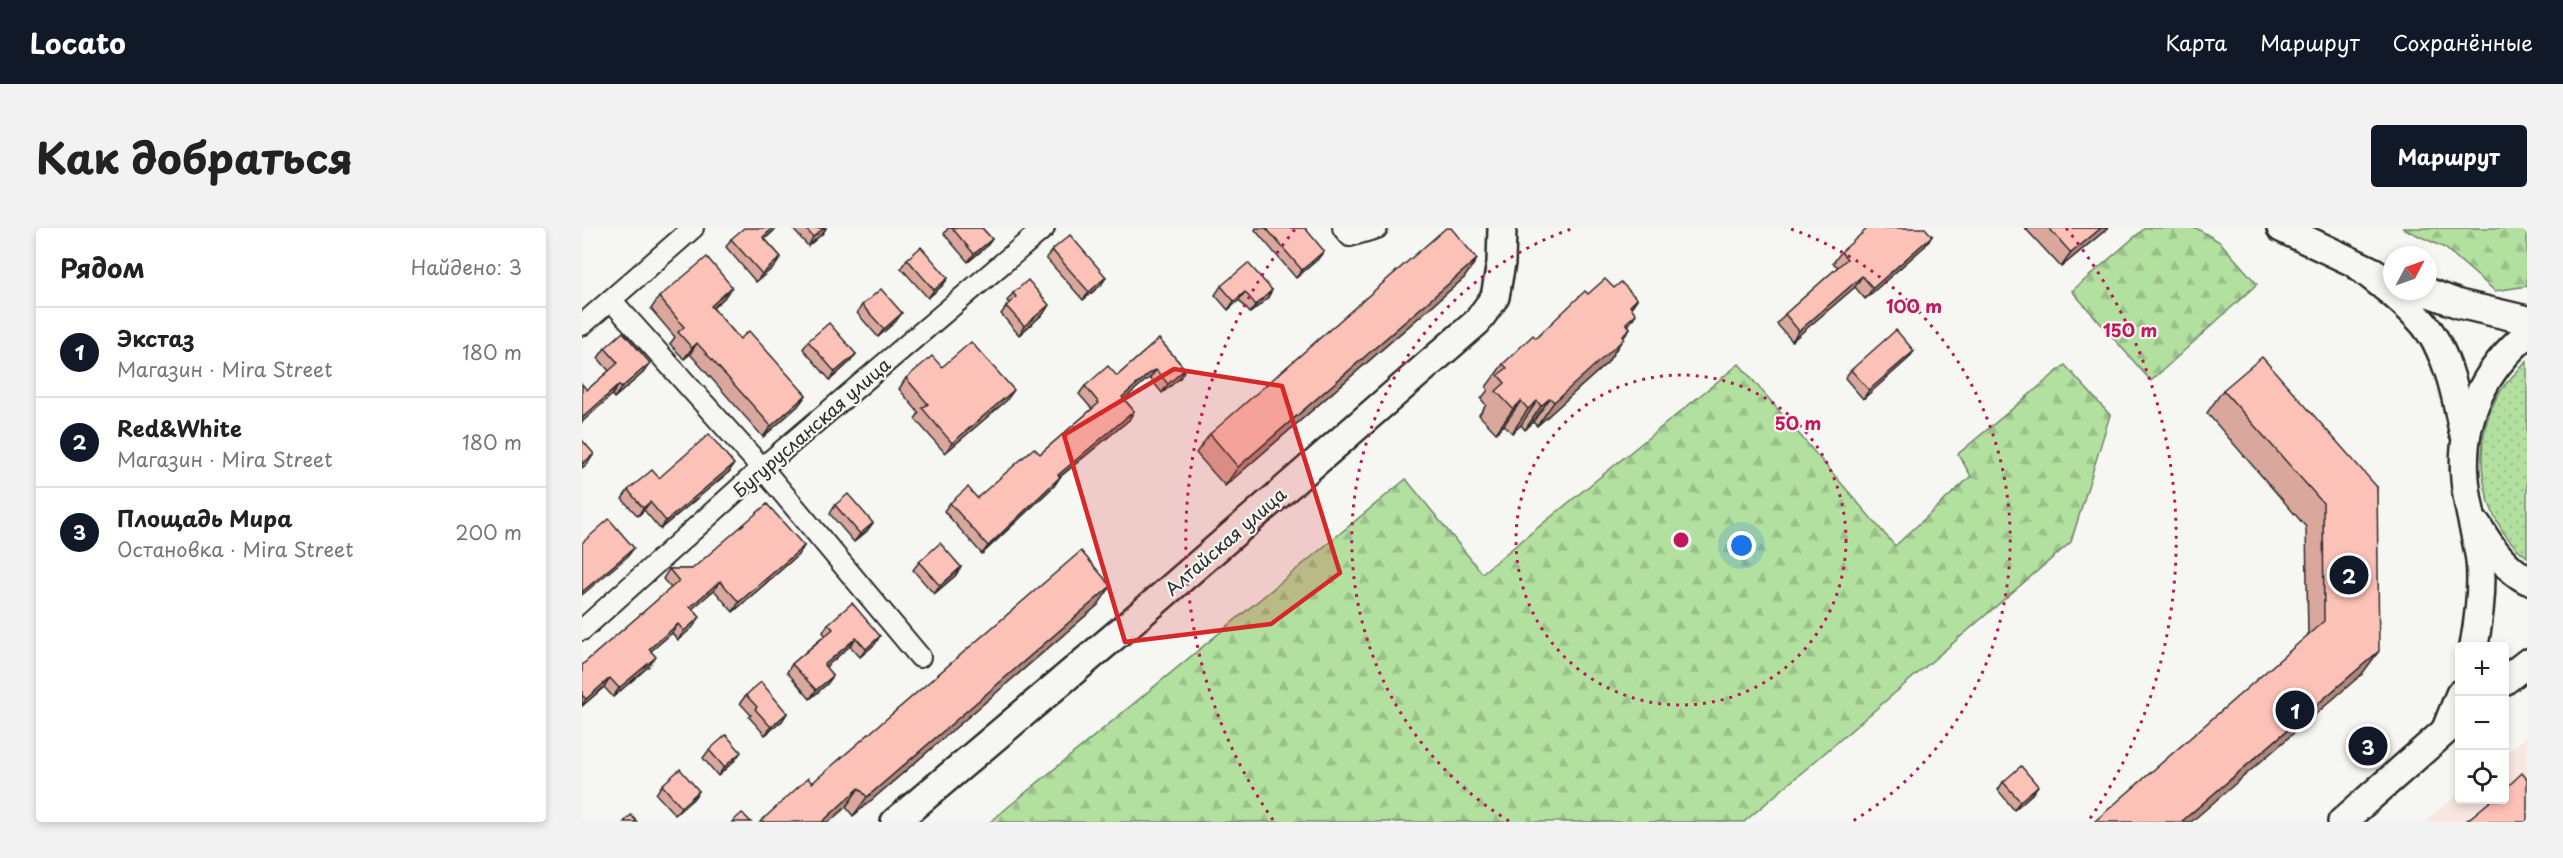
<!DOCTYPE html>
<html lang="ru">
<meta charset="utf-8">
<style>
:root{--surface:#fff;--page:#f2f2f2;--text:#222;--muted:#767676;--line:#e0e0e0;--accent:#111827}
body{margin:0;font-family:"Playpen Sans",sans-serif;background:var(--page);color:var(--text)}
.controls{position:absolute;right:18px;bottom:18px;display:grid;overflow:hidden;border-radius:6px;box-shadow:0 3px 9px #0003}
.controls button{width:54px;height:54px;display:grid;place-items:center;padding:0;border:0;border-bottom:2px solid var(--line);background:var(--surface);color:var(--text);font:30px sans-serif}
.compass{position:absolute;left:1801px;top:18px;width:54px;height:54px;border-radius:50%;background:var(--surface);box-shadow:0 3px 9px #0003;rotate:49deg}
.you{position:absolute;left:1160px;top:318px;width:21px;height:21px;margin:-15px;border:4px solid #fff;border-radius:50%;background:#1a73e8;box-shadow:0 0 0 9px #1a73e833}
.badge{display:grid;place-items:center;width:39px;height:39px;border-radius:50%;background:var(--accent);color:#fff;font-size:20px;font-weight:700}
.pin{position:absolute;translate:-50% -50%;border:3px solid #fff;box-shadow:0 2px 6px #0006}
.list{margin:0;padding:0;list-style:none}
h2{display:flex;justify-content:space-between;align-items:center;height:78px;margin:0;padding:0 24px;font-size:26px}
h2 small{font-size:20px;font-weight:400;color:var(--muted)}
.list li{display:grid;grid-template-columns:39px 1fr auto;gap:18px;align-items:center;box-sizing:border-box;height:90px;padding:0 24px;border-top:2px solid var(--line)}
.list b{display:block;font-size:22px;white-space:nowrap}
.list p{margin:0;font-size:20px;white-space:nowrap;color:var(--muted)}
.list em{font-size:20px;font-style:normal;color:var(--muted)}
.icon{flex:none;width:33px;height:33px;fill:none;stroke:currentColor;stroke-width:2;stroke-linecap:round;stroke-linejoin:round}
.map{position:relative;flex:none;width:1945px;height:594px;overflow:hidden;border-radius:6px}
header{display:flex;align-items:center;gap:36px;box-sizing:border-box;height:84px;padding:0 30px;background:var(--accent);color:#fff}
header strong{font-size:28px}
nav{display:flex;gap:33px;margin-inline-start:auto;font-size:21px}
.intro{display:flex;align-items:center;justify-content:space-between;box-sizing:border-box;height:144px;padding:0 36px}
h1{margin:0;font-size:42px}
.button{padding:15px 27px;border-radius:6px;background:var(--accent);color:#fff;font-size:21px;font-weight:700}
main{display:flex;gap:36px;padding:0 36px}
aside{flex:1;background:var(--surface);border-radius:6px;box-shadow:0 3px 9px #0003}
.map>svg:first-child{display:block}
</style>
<header>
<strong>Locato</strong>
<nav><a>Карта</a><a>Маршрут</a><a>Сохранённые</a></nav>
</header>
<div class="intro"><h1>Как добраться</h1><a class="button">Маршрут</a></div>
<main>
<aside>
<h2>Рядом<small>Найдено: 3</small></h2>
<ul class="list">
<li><span class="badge">1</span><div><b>Экстаз</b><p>Магазин · Mira Street</p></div><em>180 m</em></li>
<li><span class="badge">2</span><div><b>Red&amp;White</b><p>Магазин · Mira Street</p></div><em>180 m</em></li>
<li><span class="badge">3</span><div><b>Площадь Мира</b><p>Остановка · Mira Street</p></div><em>200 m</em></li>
</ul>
</aside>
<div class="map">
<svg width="1945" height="594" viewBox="0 0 1945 594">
<defs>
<pattern id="grass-dots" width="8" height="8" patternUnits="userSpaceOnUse" patternTransform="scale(1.5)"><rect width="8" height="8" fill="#b2e09f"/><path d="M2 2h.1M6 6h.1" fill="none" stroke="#99c089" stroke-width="1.8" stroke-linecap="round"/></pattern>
<pattern id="forest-firs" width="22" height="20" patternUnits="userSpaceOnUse" patternTransform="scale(1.5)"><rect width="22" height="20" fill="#b2e09f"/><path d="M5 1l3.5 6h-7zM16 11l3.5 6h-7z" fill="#99c089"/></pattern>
</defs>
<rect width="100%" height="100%" fill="#f6f6f2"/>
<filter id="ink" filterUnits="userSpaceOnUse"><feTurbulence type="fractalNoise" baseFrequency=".0167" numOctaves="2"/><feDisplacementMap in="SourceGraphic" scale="12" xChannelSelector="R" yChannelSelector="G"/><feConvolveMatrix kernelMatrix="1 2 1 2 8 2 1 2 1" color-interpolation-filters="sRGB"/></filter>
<g filter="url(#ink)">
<!-- built -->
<polygon fill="#f8e6e0" points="1945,507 1945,594 1843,594 1877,565 1878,572 1922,572 1923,527"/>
<!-- grass -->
<path fill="url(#grass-dots)" stroke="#6e8665" stroke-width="1.5" d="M1945 133V329C1896 293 1886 210 1920 161 1927 151 1937 142 1945 133Z"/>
<!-- forest -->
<g fill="url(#forest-firs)" stroke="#6e8665" stroke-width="1.5">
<polygon points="1563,0 1614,0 1638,14 1675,56 1569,153 1490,63"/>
<polygon points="1820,0 1945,0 1945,58 1913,63 1863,20"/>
<polygon points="1157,136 1313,318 1389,248 1376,226 1483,137 1528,187 1489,314 1162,594 408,594 824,251 900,345"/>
</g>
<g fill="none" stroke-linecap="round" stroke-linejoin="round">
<!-- street casing -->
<g stroke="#2b2b2b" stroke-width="24">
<g id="street">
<polyline points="761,0 768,8 795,0"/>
<polyline points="29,72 180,240 338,429"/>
<polyline points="0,97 111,0"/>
<polyline points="0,402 180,240 462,0"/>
</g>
</g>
<!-- secondary casing -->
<g stroke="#2b2b2b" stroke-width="32">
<g id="secondary">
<polyline points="1699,0 1792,44"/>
<path d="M1776 38C1799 56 1823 74 1842 96 1866 125 1874 167 1881 203"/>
<polyline points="1842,63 1877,76 1945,92"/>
<path d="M1896 298C1908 319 1923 340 1945 352"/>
<path d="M1892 418C1897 390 1901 360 1898 332 1894 305 1885 278 1883 251 1878 192 1901 143 1945 106"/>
<polyline points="1922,453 1945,435"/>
<polyline points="1864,501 1878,466"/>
<polyline points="313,594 573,374 895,94 913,69 919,35 920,0"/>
<polyline points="1760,594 1878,490"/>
</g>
</g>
<!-- street -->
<use href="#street" stroke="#f6f6f2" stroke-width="20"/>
<!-- secondary -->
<use href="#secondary" stroke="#f6f6f2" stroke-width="27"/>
</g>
<!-- wall -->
<g fill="#daa79d" stroke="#2b2b2b" stroke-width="1.5">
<polygon points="195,0 183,11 199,29 193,38 174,54 144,19 149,11"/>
<polygon points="210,0 244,0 241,5 226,18"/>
<polygon points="366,0 400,0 410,11 404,19 386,34 362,6"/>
<polygon points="674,0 723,0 736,31 714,50 673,2"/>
<polygon points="1443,0 1526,0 1479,39"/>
<polygon points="1350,8 1343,18 1283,71 1273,59 1210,113 1195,96 1203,86 1256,39 1251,35 1259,24"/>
<polygon points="470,22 524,49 519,57 501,72 464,30"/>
<polygon points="325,31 366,50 360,58 346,70 319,40"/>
<polygon points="895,31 882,50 643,258 614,225 628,206"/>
<polygon points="639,58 690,62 685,71 668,85 657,72 646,82 633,67"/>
<polygon points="1032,60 1055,71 1049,80 1046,97 1048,100 1025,135 955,198 951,194 943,202 939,197 930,205 922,197 914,205 897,187 904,177 899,171 906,162 904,159 921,136 954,110 1006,66"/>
<polygon points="431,65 462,85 437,107 419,86 427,75 425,73"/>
<polygon points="77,69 142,70 131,80 158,111 224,167 216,178 181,209 108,126 102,131 88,116 93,109 69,81"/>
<polygon points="280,77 314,93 296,109 275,85"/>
<polygon points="577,111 603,141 598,150 580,165 568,150 563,153 542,171 552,183 547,192 478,249 472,258 400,326 362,283 368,275 395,270 458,226 510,181 497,166 503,158 535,148"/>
<polygon points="226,113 274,126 268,134 248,152 221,121"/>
<polygon points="23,120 68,135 61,145 32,170 30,167 5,162 27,143 16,130"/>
<polygon points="1332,123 1326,131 1281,171 1263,150 1269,142"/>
<polygon points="360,139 424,173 363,225 333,191 337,185 317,161 324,150"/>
<polygon points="1641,162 1795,259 1780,446 1726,407 1724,299 1625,185"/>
<polygon points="147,244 78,301 62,282 56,288 40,271 46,262 77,250"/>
<polygon points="253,277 285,303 272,314 248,286"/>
<polygon points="222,318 216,327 151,384 132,362 110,381 111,399 96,412 90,405 69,423 67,438 31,469 22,459 0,478 0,437 89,360 81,351 87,341 110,341"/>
<polygon points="337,334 379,339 373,348 352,366 331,342"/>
<polygon points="516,377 271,588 264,579 230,555"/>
<polygon points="246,396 293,416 278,429 268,418 243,439 251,448 245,456 228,471 205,444 210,436 243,407 241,404"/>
<polygon points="164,467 205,485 200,493 183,507 167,489 169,487 158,475"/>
<polygon points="127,522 153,532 136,548 121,530"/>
<polygon points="1421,554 1450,566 1432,582 1416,562"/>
<polygon points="80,557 117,563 111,571 93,587 74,566"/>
</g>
<!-- shaded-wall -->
<g fill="#b18880" stroke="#2b2b2b" stroke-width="1.5">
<polygon points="191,0 195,0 175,17 181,9"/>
<polygon points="242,0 244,0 241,5 226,18 231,9"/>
<polygon points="1519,0 1526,0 1479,39 1489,25"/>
<polygon points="1350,8 1343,18 1283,71 1291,60"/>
<polygon points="410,11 404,19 386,34 392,26"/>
<polygon points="742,23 736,31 714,50 720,42"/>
<polygon points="199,29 193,38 174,54 180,46"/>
<polygon points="895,31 882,50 643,258 656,239"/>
<polygon points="1280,48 1273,59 1210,113 1217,103"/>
<polygon points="524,49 519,57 501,72 507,64"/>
<polygon points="366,50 360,58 346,70 352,62"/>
<polygon points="150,59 142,70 121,89 129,78"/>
<polygon points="690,62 685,71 668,85 674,77"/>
<polygon points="663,64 657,72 646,82 652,73"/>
<polygon points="467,77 462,85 437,107 442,98"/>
<polygon points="320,85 314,93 296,109 302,101"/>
<polygon points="1054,86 1038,110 1044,95"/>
<polygon points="1048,100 1025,135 955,198 972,174"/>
<polygon points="115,115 108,126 102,131 110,120"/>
<polygon points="1332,123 1326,131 1281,171 1287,162"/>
<polygon points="274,126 268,134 248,152 253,144"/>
<polygon points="68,135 61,145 32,170 39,160"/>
<polygon points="603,141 598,150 580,165 586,156"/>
<polygon points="574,142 568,150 563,153 534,178 540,169 568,145"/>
<polygon points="37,157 30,167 0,194 0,190"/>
<polygon points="432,162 424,173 363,225 370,215"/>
<polygon points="224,167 216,178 181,209 189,198"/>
<polygon points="968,170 951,194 943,202 959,178"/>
<polygon points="939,173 922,197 914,205 931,181"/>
<polygon points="955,173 939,197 930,205 946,181"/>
<polygon points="552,183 547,192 470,255 476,247"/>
<polygon points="12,226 5,236 0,240 0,236"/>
<polygon points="152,236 147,244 78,301 84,293"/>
<polygon points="478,249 472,258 400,326 406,318"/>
<polygon points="68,274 62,282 56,288 61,280"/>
<polygon points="291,295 285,303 272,314 278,306"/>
<polygon points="222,318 216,327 151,384 157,374"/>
<polygon points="52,320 46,328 0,367 0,364"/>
<polygon points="379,339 373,348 352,366 358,358"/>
<polygon points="138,353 132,362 102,388 108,379"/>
<polygon points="529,358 516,377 271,588 285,569"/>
<polygon points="118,389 111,399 96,412 102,403"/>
<polygon points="96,396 90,405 61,430 67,421"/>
<polygon points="298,408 293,416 278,429 284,421"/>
<polygon points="274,410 268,418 236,446 242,437"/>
<polygon points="1797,423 1780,446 1609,594 1599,594"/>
<polygon points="74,429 67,438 31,469 37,460"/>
<polygon points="251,448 245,456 228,471 234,462"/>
<polygon points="28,450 22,459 0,478 4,471"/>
<polygon points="205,485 200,493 183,507 189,499"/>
<polygon points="159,524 153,532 136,548 142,539"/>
<polygon points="1456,558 1450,566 1432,582 1438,573"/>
<polygon points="277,560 264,579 247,594 240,594"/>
<polygon points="117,563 111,571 93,587 99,579"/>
</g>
<!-- building -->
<g fill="#fdc2b7" stroke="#2b2b2b" stroke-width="1.5">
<polygon points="162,0 191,0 181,9 199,29 180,46 149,11"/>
<polygon points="223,0 242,0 231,9"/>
<polygon points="370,0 400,0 410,11 392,26"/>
<polygon points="684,0 723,0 742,23 720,42"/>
<polygon points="864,0 869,0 895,31 656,239 628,206"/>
<polygon points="1286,0 1343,0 1350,8 1291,60 1280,48 1217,103 1203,86 1265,31 1259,24"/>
<polygon points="1467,0 1519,0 1489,25"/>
<polygon points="488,7 524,49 507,64 470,22"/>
<polygon points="339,19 366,50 352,62 325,31"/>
<polygon points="125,29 150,59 129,78 158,111 167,103 224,167 189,198 115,115 110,120 96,104 102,99 77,69"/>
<polygon points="666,35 690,62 674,77 663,64 652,73 639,58"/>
<polygon points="1023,51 1032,60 1039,54 1055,71 1048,78 1054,86 1044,95 1048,100 1040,108 1042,111 972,174 968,170 959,178 955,173 946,181 939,173 931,181 914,163 923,155 916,147 925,140 921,136 951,107 954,110 1003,63 1006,66"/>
<polygon points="446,52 467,77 442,98 424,78 434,69 431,65"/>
<polygon points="299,61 320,85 302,101 280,77"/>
<polygon points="247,95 274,126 253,144 226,113"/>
<polygon points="1314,102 1332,123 1287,162 1269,142"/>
<polygon points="41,104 68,135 39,160 37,157 0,190 0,156 5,162 36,135 23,120"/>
<polygon points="577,111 603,141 586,156 574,142 568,145 540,169 552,183 476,247 478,249 406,318 368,275 386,259 395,270 452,220 458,226 517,175 503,158 526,138 535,148"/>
<polygon points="389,114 432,162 370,215 340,180 346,176 324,150 350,128 360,139"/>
<polygon points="1680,129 1795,259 1797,423 1599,594 1512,594 1742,393 1741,275 1641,162"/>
<polygon points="127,206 152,236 84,293 68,274 61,280 46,262 70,242 77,250"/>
<polygon points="0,212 12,226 0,236"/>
<polygon points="266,266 291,295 278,306 253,277"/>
<polygon points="185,276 222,318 157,374 138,353 108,379 118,389 102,403 96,396 67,421 74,429 37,460 28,450 4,471 0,467 0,437 97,353 87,341 110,341"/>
<polygon points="27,291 52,320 0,364 0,315"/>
<polygon points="358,315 379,339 358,358 337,334"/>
<polygon points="499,323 529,358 285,569 277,560 240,594 178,594 226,550 230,555"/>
<polygon points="270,375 298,408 284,421 274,410 242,437 251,448 234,462 210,436 251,401 246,396"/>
<polygon points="179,454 205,485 189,499 173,481 175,479 164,467"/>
<polygon points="144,507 159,524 142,539 127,522"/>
<polygon points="1439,538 1456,558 1438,573 1421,554"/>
<polygon points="98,541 117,563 99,579 80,557"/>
<polygon points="1940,545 1945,551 1945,594 1883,594 1910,572 1923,572 1923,561"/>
<polygon points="160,585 169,594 150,594"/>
<polygon points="49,587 55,594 42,594"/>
</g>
</g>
<!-- marked area -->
<path fill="#d62828" fill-opacity="0.2" stroke="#d62828" stroke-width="4.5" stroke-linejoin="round" d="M592 141 700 158 758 345 689 396 543 414 482 207Z"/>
<!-- distance rings -->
<g fill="none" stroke="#c2185b" stroke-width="3" stroke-dasharray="3 6">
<circle cx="1099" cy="312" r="165"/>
<path d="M927 593A330 330 0 0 1 989 1M1209 1A330 330 0 0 1 1271 593"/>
<path d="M691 592A495 495 0 0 1 714 0M1484 0A495 495 0 0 1 1507 592"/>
</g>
<g text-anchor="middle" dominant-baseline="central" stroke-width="4.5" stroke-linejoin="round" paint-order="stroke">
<!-- street labels -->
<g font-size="18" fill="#2b2b2b" stroke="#f6f6f2">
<text transform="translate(229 199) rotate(-41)">Бугурусланская улица</text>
<text transform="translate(643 313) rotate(-41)">Алтайская улица</text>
</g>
</g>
<circle cx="1099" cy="312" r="9" fill="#c2185b" stroke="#f6f6f2" stroke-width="3"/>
<g font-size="18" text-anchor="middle" font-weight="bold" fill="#c2185b" stroke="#f6f6f2" stroke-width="4.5" stroke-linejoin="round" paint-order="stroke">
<text x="1332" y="85">100 m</text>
<text x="1548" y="109">150 m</text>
<text x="1216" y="202">50 m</text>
</g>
</svg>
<div class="controls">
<button>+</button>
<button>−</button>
<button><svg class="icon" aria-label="locate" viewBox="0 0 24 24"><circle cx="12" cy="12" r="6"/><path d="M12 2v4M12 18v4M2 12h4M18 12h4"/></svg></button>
</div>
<svg class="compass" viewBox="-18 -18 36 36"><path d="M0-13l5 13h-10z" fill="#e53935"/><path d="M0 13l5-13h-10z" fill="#767676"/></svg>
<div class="you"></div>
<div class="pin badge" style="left:1713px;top:482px">1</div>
<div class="pin badge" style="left:1767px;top:347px">2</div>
<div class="pin badge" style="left:1786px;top:518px">3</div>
</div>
</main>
